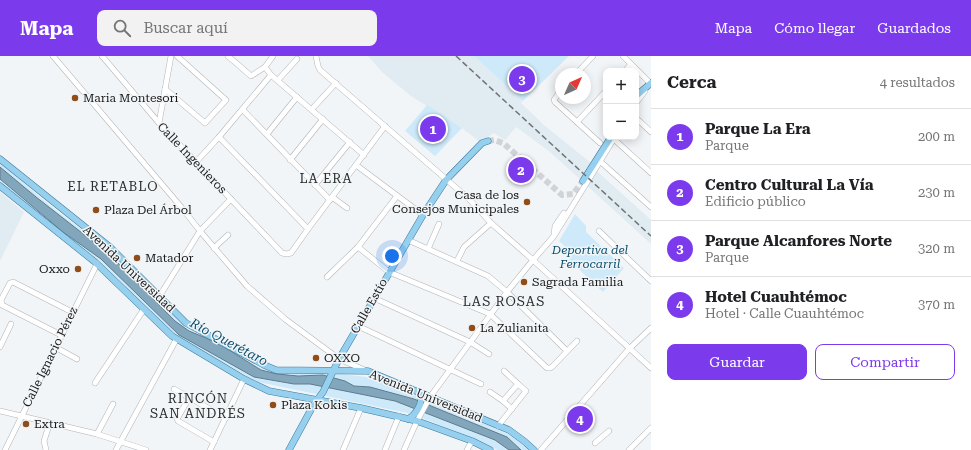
<!DOCTYPE html>
<html lang="es">
<meta charset="utf-8">
<style>
:root{--surface:#fff;--page:#f2f2f2;--text:#202124;--muted:#757577;--line:#e0e0e0;--accent:#7c3aed}
body{margin:0;font-family:"Roboto Serif",serif;background:var(--page);color:var(--text)}
.controls{position:absolute;right:12px;top:12px;display:grid;overflow:hidden;border-radius:8px;box-shadow:0 2px 10px #0003}
.controls button{width:36px;height:36px;display:grid;place-items:center;padding:0;border:0;border-bottom:1px solid var(--line);background:var(--surface);color:var(--text);font:20px sans-serif}
.compass{position:absolute;left:555px;top:12px;width:36px;height:36px;border-radius:50%;background:var(--surface);box-shadow:0 2px 10px #0003;rotate:45deg}
.you{position:absolute;left:392px;top:200px;width:14px;height:14px;margin:-10px;border:3px solid #fff;border-radius:50%;background:#1a73e8;box-shadow:0 0 0 6px #1a73e833}
.badge{display:grid;place-items:center;width:26px;height:26px;border-radius:50%;background:var(--accent);color:#fff;font-size:13px;font-weight:700}
.pin{position:absolute;translate:-50% -50%;border:2px solid #fff;box-shadow:0 1px 4px #0006}
.list{margin:0;padding:0;list-style:none}
h2{display:flex;justify-content:space-between;align-items:center;height:52px;margin:0;padding:0 16px;font-size:17px}
h2 small{font-size:13px;font-weight:400;color:var(--muted)}
.list li{display:grid;grid-template-columns:26px 1fr auto;gap:12px;align-items:center;box-sizing:border-box;height:56px;padding:0 16px;border-top:1px solid var(--line)}
.list b{display:block;font-size:15px;white-space:nowrap}
.list p{margin:0;font-size:13px;white-space:nowrap;color:var(--muted)}
.list em{font-size:13px;font-style:normal;color:var(--muted)}
.actions{display:flex;gap:8px;padding:12px 16px}
.actions a{flex:1;padding:9px 0;border:1px solid var(--accent);border-radius:8px;text-align:center;font-size:14px;color:var(--accent)}
.actions .main{background:var(--accent);color:#fff}
.icon{flex:none;width:22px;height:22px;fill:none;stroke:currentColor;stroke-width:2;stroke-linecap:round;stroke-linejoin:round}
.map{position:relative;flex:none;width:651px;height:394px;overflow:hidden}
header{display:flex;align-items:center;gap:24px;box-sizing:border-box;height:56px;padding:0 20px;background:var(--accent);color:#fff}
header strong{font-size:19px}
nav{display:flex;gap:22px;margin-inline-start:auto;font-size:14px}
.search{width:280px;height:36px;background:var(--page);display:flex;align-items:center;gap:10px;box-sizing:border-box;padding:0 14px;border-radius:8px;color:var(--muted);font-size:15px}
main{display:flex}
aside{flex:1;background:var(--surface)}
.map>svg:first-child{display:block}
</style>
<header>
<strong>Mapa</strong>
<div class="search"><svg class="icon" aria-label="search" viewBox="0 0 24 24"><circle cx="10" cy="10" r="6"/><path d="M15 15l6 6"/></svg>Buscar aquí</div>
<nav><a>Mapa</a><a>Cómo llegar</a><a>Guardados</a></nav>
</header>
<main>
<div class="map">
<svg width="651" height="394" viewBox="0 0 651 394">
<rect width="100%" height="100%" fill="#f2f5f7"/>
<!-- built -->
<g fill="#e0ebf2">
<polygon points="368,0 474,0 523,45 521,47 545,70 591,107 591,110 599,117 651,164 651,188 549,95 516,71 505,84 494,77 480,86 462,72 411,40 382,16"/>
<polygon points="0,136 24,156 0,205"/>
</g>
<!-- green -->
<g fill="#ceeafa">
<polygon points="474,0 569,0 523,45"/>
<polygon points="427,49 462,72 435,100 405,75"/>
<polygon points="0,107 52,151 113,198 155,242 185,269 261,312 275,317 287,318 340,318 368,321 386,326 411,335 418,340 432,347 487,367 515,382 529,394 497,394 488,389 412,358 258,326 174,279 98,203 67,181 0,126"/>
<polygon points="575,158 586,170 586,176 624,212 603,236 569,204 573,198 559,185"/>
</g>
<!-- water -->
<polygon fill="#82a6bb" stroke="#627b8a" points="0,111 36,141 109,198 175,265 189,275 206,282 221,289 261,314 277,318 298,320 323,319 345,325 354,330 370,331 414,343 507,381 521,394 509,394 495,384 395,345 310,328 294,328 254,321 179,279 101,203 63,176 0,123"/>
<g fill="none" stroke-linecap="round" stroke-linejoin="round">
<!-- major-tunnel -->
<polyline stroke="#d1d4d6" stroke-width="6" stroke-dasharray="6 3" stroke-linecap="butt" points="488,85 494,84 503,87 562,139 573,138 583,125"/>
<!-- minor casing -->
<g stroke="#b1b4b6" stroke-width="6">
<g id="minor">
<polyline points="53,0 182,152 200,175 247,230 285,263 339,303 367,315"/>
<polyline points="102,0 159,67 282,197 287,198 291,197 308,173 385,70"/>
<polyline points="228,0 251,20 265,11 273,0"/>
<polyline points="316,0 318,10 320,14 469,143 491,167 533,204 651,312"/>
<polyline points="623,0 650,27"/>
<polyline points="265,11 271,19 364,99"/>
<polyline points="625,15 631,8"/>
<polyline points="576,18 593,0"/>
<polyline points="278,24 297,3"/>
<polyline points="165,33 205,67 226,44 177,0"/>
<polyline points="561,34 554,44 555,46 600,87"/>
<polyline points="636,47 645,35"/>
<polyline points="312,53 336,27"/>
<polyline points="243,54 330,144"/>
<polyline points="636,62 651,76"/>
<polyline points="577,66 606,35"/>
<polyline points="159,67 171,0"/>
<polyline points="267,78 297,41"/>
<polyline points="219,81 308,173"/>
<polyline points="615,84 651,117"/>
<polyline points="290,104 323,63"/>
<polyline points="196,106 219,81 271,19"/>
<polyline points="602,107 651,151"/>
<polyline points="356,109 423,159"/>
<polyline points="315,129 350,86"/>
<polyline points="332,141 347,152"/>
<polyline points="599,175 651,225"/>
<polyline points="554,179 555,170 564,157"/>
<polyline points="408,184 488,220 507,236 567,295"/>
<polyline points="358,191 389,216 490,258 547,312 550,312 552,311 577,285"/>
<polyline points="214,192 228,179"/>
<polyline points="428,193 439,168"/>
<polyline points="457,205 464,191 491,167"/>
<polyline points="327,221 358,191 397,140"/>
<polyline points="159,241 200,175 231,143"/>
<polyline points="374,242 470,286 489,298"/>
<polyline points="358,270 481,328"/>
<polyline points="61,279 2,249 1,244 10,227 13,226 72,256"/>
<polyline points="0,291 11,268"/>
<polyline points="55,291 77,303"/>
<polyline points="504,315 518,328"/>
<polyline points="95,327 144,253"/>
<polyline points="174,333 226,362"/>
<polyline points="490,336 503,345 518,328 526,335 498,370"/>
<polyline points="189,342 177,363 178,365 214,386"/>
<polyline points="503,345 512,353"/>
<polyline points="0,355 97,378 146,394"/>
<polyline points="97,378 113,348"/>
<polyline points="595,387 609,375"/>
<polyline points="5,394 97,208"/>
<polyline points="46,394 44,385 50,366"/>
<polyline points="116,394 176,284"/>
<polyline points="210,394 244,323"/>
<polyline points="343,394 361,352"/>
<polyline points="385,394 399,360"/>
<polyline points="404,394 417,365 430,341 507,236 533,204 554,180 615,81"/>
<polyline points="467,394 472,385"/>
<polyline points="541,394 629,293 651,272"/>
<polyline points="629,394 651,372"/>
</g>
</g>
<!-- major casing -->
<g stroke="#3c7b9c" stroke-width="7">
<g id="major">
<polyline points="636,40 651,27"/>
<polyline points="0,103 110,191 186,267 264,309 276,314 368,315 509,374 524,385 534,394"/>
<polyline points="583,125 611,81"/>
<polyline points="0,130 95,206 172,280 244,323 269,335 361,352 417,365 472,385 490,394"/>
<path d="M408 363C416 359 424 346 420 338"/>
<polyline points="289,394 314,348 323,336 339,303 423,159 446,124 482,87 488,85"/>
</g>
</g>
<!-- minor -->
<use href="#minor" stroke="#fff" stroke-width="5"/>
<!-- major -->
<use href="#major" stroke="#96d0ee" stroke-width="6"/>
<!-- rail -->
<polyline stroke="#717374" stroke-width="1.5" stroke-dasharray="6 3" stroke-linecap="butt" points="456,0 651,180"/>
</g>
<!-- markers -->
<g fill="#8e4d19" stroke="#f2f5f7" stroke-width="1.5">
<circle cx="75" cy="42" r="4"/>
<circle cx="527" cy="146" r="4"/>
<circle cx="96" cy="154" r="4"/>
<circle cx="137" cy="202" r="4"/>
<circle cx="78" cy="213" r="4"/>
<circle cx="524" cy="226" r="4"/>
<circle cx="472" cy="272" r="4"/>
<circle cx="316" cy="302" r="4"/>
<circle cx="273" cy="349" r="4"/>
<circle cx="26" cy="368" r="4"/>
</g>
<g text-anchor="middle" dominant-baseline="central" stroke-width="3" stroke-linejoin="round" paint-order="stroke">
<!-- poi labels -->
<g font-size="12" fill="#171819" stroke="#f2f5f7" text-anchor="start">
<text x="83" y="42">Maria Montesori</text>
<text x="519" y="139" text-anchor="end">Casa de los<tspan x="519" dy="14">Consejos Municipales</tspan></text>
<text x="104" y="154">Plaza Del Árbol</text>
<text x="145" y="202">Matador</text>
<text x="70" y="213" text-anchor="end">Oxxo</text>
<text x="532" y="226">Sagrada Familia</text>
<text x="480" y="272">La Zulianita</text>
<text x="324" y="302">OXXO</text>
<text x="281" y="349">Plaza Kokis</text>
<text x="34" y="368">Extra</text>
</g>
<!-- street labels -->
<g font-size="12" fill="#171819" stroke="#f2f5f7">
<text transform="translate(192 102) rotate(46)">Calle Ingenieros</text>
<text transform="translate(129 213) rotate(43)">Avenida Universidad</text>
<text transform="translate(369 250) rotate(-60)">Calle Estío</text>
<text transform="translate(50 301) rotate(-64)">Calle Ignacio Pérez</text>
<text transform="translate(426 340) rotate(22)">Avenida Universidad</text>
</g>
<!-- park labels -->
<g font-size="12" font-style="italic" fill="#0a4e6d" stroke="#f2f5f7">
<text x="590" y="194">Deportiva del<tspan x="590" dy="14">Ferrocarril</tspan></text>
</g>
<!-- neighbourhood labels -->
<g font-size="13" letter-spacing="1" fill="#2b2e2f" stroke="#f2f5f7">
<text x="326" y="122">LA ERA</text>
<text x="113" y="130">EL RETABLO</text>
<text x="504" y="245">LAS ROSAS</text>
<text x="198" y="342">RINCÓN<tspan x="198" dy="15">SAN ANDRÉS</tspan></text>
</g>
<!-- water labels -->
<g font-size="13" font-style="italic" fill="#0e506f" stroke="#f2f5f7">
<text transform="translate(229 286) rotate(28)">Río Querétaro</text>
</g>
</g>
</svg>
<div class="controls">
<button>+</button>
<button>−</button>
</div>
<svg class="compass" viewBox="-18 -18 36 36"><path d="M0-13l5 13h-10z" fill="#e53935"/><path d="M0 13l5-13h-10z" fill="#757577"/></svg>
<div class="you"></div>
<div class="pin badge" style="left:433px;top:73px">1</div>
<div class="pin badge" style="left:521px;top:114px">2</div>
<div class="pin badge" style="left:522px;top:23px">3</div>
<div class="pin badge" style="left:580px;top:363px">4</div>
</div>
<aside>
<h2>Cerca<small>4 resultados</small></h2>
<ul class="list">
<li><span class="badge">1</span><div><b>Parque La Era</b><p>Parque</p></div><em>200 m</em></li>
<li><span class="badge">2</span><div><b>Centro Cultural La Vía</b><p>Edificio público</p></div><em>230 m</em></li>
<li><span class="badge">3</span><div><b>Parque Alcanfores Norte</b><p>Parque</p></div><em>320 m</em></li>
<li><span class="badge">4</span><div><b>Hotel Cuauhtémoc</b><p>Hotel · Calle Cuauhtémoc</p></div><em>370 m</em></li>
</ul>
<div class="actions"><a class="main">Guardar</a><a>Compartir</a></div>
</aside>
</main>
